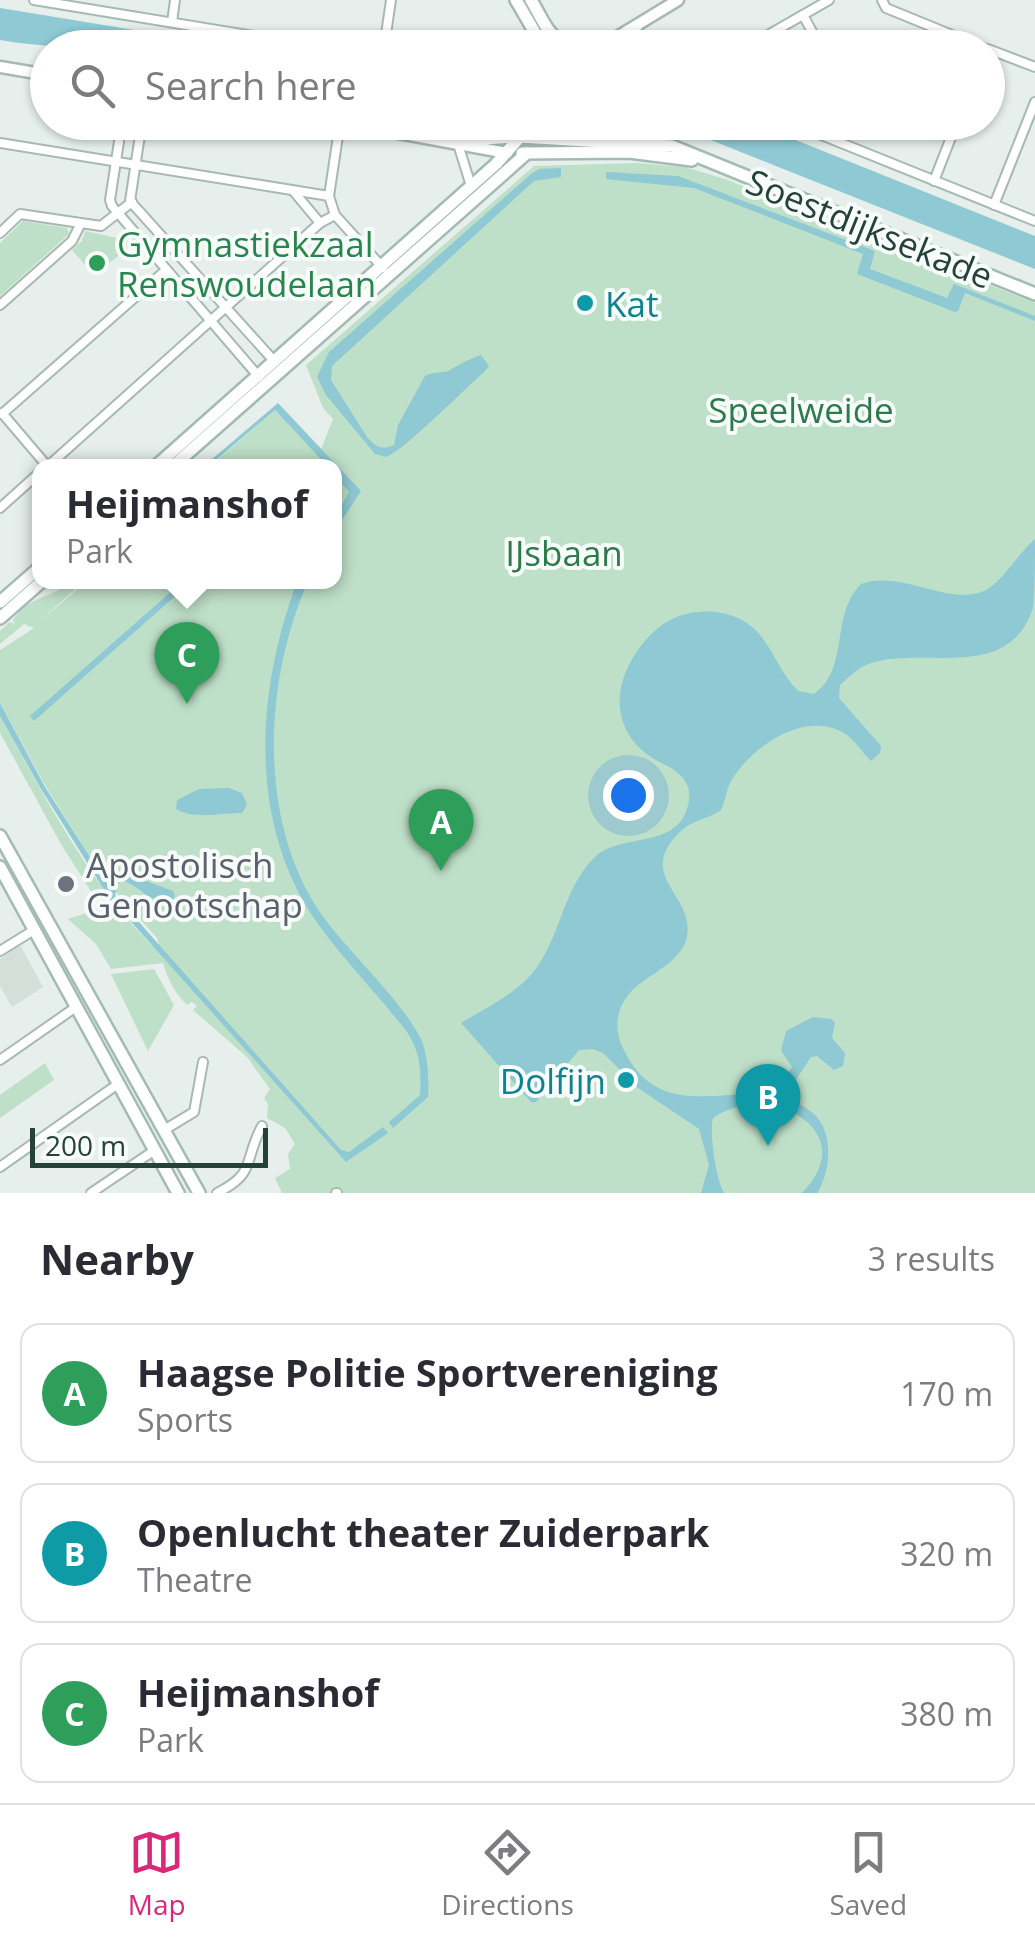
<!DOCTYPE html>
<style>
:root{--surface:#fff;--page:#f2f2f3;--text:#2b2b33;--muted:#7c7c81;--line:#e1e1e2;--accent:#db2777}
body{margin:0;font-family:"Open Sans",sans-serif;background:var(--page);color:var(--text)}
.scale{position:absolute;left:30px;bottom:25px;width:238px;box-sizing:border-box;padding-left:10px;border:5px solid #24423a;border-top:0;font-size:28px;line-height:35px;white-space:nowrap;color:#24423a;-webkit-text-stroke:8px #f7fbf9;paint-order:stroke}
.you{position:absolute;left:628px;top:795px;width:35px;height:35px;margin:-25px;border:8px solid #fff;border-radius:50%;background:#1a73e8;box-shadow:0 0 0 15px #1a73e833}
.badge{display:grid;place-items:center;width:65px;height:65px;border-radius:50%;background:var(--accent);color:#fff;font-size:32px;font-weight:700}
.pin{position:absolute;translate:-50% -82px;filter:drop-shadow(0 2px 5px #0008)}
.pin::after{content:'';position:absolute;top:52px;width:35px;height:30px;background:inherit;clip-path:polygon(0 0,100% 0,50% 100%)}
.popup{position:absolute;left:32px;top:459px;width:310px;height:130px;box-sizing:border-box;display:grid;place-content:center;border-radius:20px;background:var(--surface);filter:drop-shadow(0 2px 8px #0005);font-size:32px;white-space:nowrap;color:var(--muted)}
.popup b{font-size:38px;color:var(--text)}
.popup::after{content:'';position:absolute;left:50%;top:100%;margin-left:-20px;border:20px solid transparent;border-top-color:var(--surface)}
.list{margin:0;padding:0;list-style:none}
h2{display:flex;justify-content:space-between;align-items:center;height:130px;margin:0;padding:0 40px;font-size:42px}
h2 small{font-size:32px;font-weight:400;color:var(--muted)}
.list li{display:grid;grid-template-columns:65px 1fr auto;gap:30px;align-items:center;box-sizing:border-box;height:140px;margin:0 20px 20px;padding:0 20px;border:2px solid var(--line);border-radius:20px}
.list b{display:block;font-size:38px;white-space:nowrap}
.list p{margin:0;font-size:32px;white-space:nowrap;color:var(--muted)}
.list em{font-size:32px;font-style:normal;color:var(--muted)}
.icon{flex:none;width:55px;height:55px;fill:none;stroke:currentColor;stroke-width:2;stroke-linecap:round;stroke-linejoin:round}
.map{position:relative;flex:none;width:1035px;height:1193px;overflow:hidden}
.search{position:absolute;background:var(--surface);box-shadow:0 2px 8px #0004;left:30px;right:30px;top:30px;height:110px;display:flex;align-items:center;gap:25px;box-sizing:border-box;padding:0 35px;border-radius:55px;color:var(--muted);font-size:38px}
.sheet{height:610px;background:var(--surface)}
nav{display:flex;justify-content:space-around;align-items:center;box-sizing:border-box;height:140px;border-top:2px solid var(--line);background:var(--surface);font-size:28px;color:var(--muted)}
nav a{display:grid;justify-items:center;gap:5px}
nav .on{color:var(--accent)}
.map>svg:first-child{display:block}
</style>
<div class="map">
<svg width="1035" height="1193" viewBox="0 0 1035 1193">
<rect width="100%" height="100%" fill="#e6efeb"/>
<!-- built -->
<polygon fill="#d4dfda" points="20,945 43,987 12,1007 0,986 0,959"/>
<!-- green -->
<g fill="#bfe0c8">
<path d="M637 163 685 167 725 179 1035 303V1193H282L275 1178 290 1169 288 1154 295 1144 285 1128 267 1118 268 1104 264 1098 270 1089 247 1057 193 1010 197 1006 192 1002 187 1005C175 993 168 980 163 963L111 969 96 944 68 919 93 911 108 896H94L62 846 0 733V716C46 799 92 890 162 955L157 938 104 879 46 787 0 703V650L34 628 24 624 0 644V631L10 622 15 624 13 620C25 603 35 600 53 593 66 587 69 582 83 582L39 622 86 582H334V499L338 493 335 496 334 467 320 452 333 419 323 408 306 365 534 166Z"/>
<polygon points="23,221 67,228 69,234 0,296 0,243"/>
<polygon points="85,231 136,242 94,275 72,250 82,241"/>
<polygon points="275,410 327,466 209,467"/>
<polygon points="154,969 174,1005 148,1051 111,974"/>
<polygon points="45,1063 54,1080 0,1118 0,1095"/>
</g>
<!-- water -->
<g fill="#8ec9d4">
<path d="M0 8 238 47C159 48 78 53 0 40Z"/>
<polygon points="643,123 753,123 1035,236 1035,269 673,125"/>
<path d="M561 168V177L534 181 332 366 331 380 367 437C375 446 382 451 394 445L398 425 425 376C434 371 442 374 450 370 460 364 469 359 481 355L489 366 485 371C467 387 401 453 386 457L375 454 326 395 317 377 329 352 531 174 539 169Z"/>
<polygon points="606,172 678,176 875,251 870,269 947,298 954,284 1035,316 1035,321 965,293 958,311 955,312 857,274 863,254 694,188 606,179"/>
<polygon points="278,403 361,491 335,531 335,517 349,492 335,476 334,467 327,466 275,410 209,466 204,466"/>
<path d="M1035 539C1035 559 1035 588 1033 608 1008 683 927 646 871 663 859 667 850 676 840 685L839 698 881 746 880 753 871 761C862 752 854 739 844 733 804 710 751 747 731 781 726 790 726 800 721 810 709 819 692 820 681 831 631 878 702 897 685 943 674 969 639 976 624 1001 614 1017 616 1036 625 1052 658 1118 718 1089 776 1095L792 1067 781 1051 786 1031 813 1017 831 1019 835 1023 832 1038 845 1053 843 1066 834 1070 817 1056 811 1057 785 1096C794 1102 805 1106 814 1114 834 1133 831 1171 817 1193H802C864 1130 768 1080 713 1118 709 1133 716 1179 724 1193H701L709 1165 699 1129 638 1088 603 1053 593 1049 579 1050 536 1102H531L461 1023C489 1006 521 992 539 964 561 931 565 886 595 857 621 832 678 850 688 805 691 794 689 784 681 776 671 765 655 762 644 752 601 715 621 660 658 628 674 615 695 610 715 612 769 619 767 658 798 691L814 694C850 669 830 614 861 584 904 568 957 613 992 586 1009 572 1019 553 1035 539Z"/>
<polygon points="182,582 191,582 34,721 30,716"/>
<path d="M297 582H308C263 682 257 826 324 918 348 951 410 1009 423 1044 428 1060 429 1080 428 1097L393 1128 389 1122 420 1095C421 1078 421 1058 413 1043 407 1029 395 1018 386 1006 363 979 339 953 318 924 247 824 256 692 297 582Z"/>
<path d="M0 703 45 787 110 888 118 878 117 874 122 872 173 891 175 896 171 902C149 905 140 884 120 880L115 895 341 1150 349 1152 383 1127 388 1133 346 1162 108 896 41 789 0 716Z"/>
<path d="M229 788 242 793 247 805 242 813C219 813 196 820 176 809L177 800 199 789Z"/>
</g>
<g fill="none" stroke-linecap="round" stroke-linejoin="round">
<!-- minor casing -->
<g stroke="#a8b8b2" stroke-width="12">
<g id="minor">
<polyline points="34,0 327,48"/>
<polyline points="882,0 886,8 984,48"/>
<polyline points="803,15 821,48"/>
<polyline points="172,22 175,0"/>
<polyline points="384,48 391,0"/>
<polyline points="745,48 829,0"/>
<polyline points="988,49 1035,67"/>
<polyline points="122,122 110,200 112,206 259,377"/>
<polyline points="142,122 130,201 275,362"/>
<polyline points="789,122 1035,221"/>
<polyline points="340,123 329,196 335,215 383,268"/>
<polyline points="457,141 471,186"/>
<polyline points="0,143 329,196"/>
<polyline points="934,181 957,122"/>
<polyline points="295,193 320,223"/>
<polyline points="994,205 1035,102"/>
<polyline points="0,233 20,214 101,226 132,202"/>
<polyline points="0,305 72,241 80,225"/>
<polyline points="2,413 48,467"/>
<polyline points="2,414 166,270"/>
<polyline points="47,467 320,223 335,215"/>
<polyline points="0,508 39,473"/>
<polyline points="0,951 34,930"/>
<polyline points="0,1060 76,1007"/>
<polyline points="164,1130 194,1112 203,1062"/>
<polyline points="0,1167 118,1084"/>
<polyline points="91,1193 155,1150"/>
<path d="M217 1193C257 1173 243 1161 262 1126"/>
<polyline points="336,1193 337,1193"/>
</g>
</g>
<!-- tertiary casing -->
<g stroke="#a8b8b2" stroke-width="15">
<g id="tertiary">
<polyline points="599,48 678,0"/>
<polyline points="618,48 637,26"/>
<polyline points="0,67 48,75"/>
<polyline points="339,122 507,153"/>
<polyline points="461,141 520,137"/>
</g>
</g>
<!-- secondary casing -->
<g stroke="#a4bbb3" stroke-width="16">
<g id="secondary">
<polyline points="516,0 544,48"/>
<path d="M531 0C552 36 548 41 590 48"/>
<polyline points="522,153 629,152 692,160"/>
<polyline points="155,467 496,164 520,137 672,146 1035,294"/>
<polyline points="172,467 527,153"/>
<polyline points="0,602 39,568"/>
<polyline points="0,618 41,582"/>
<polyline points="0,836 199,1193"/>
<polyline points="0,867 178,1193"/>
</g>
</g>
<!-- minor -->
<use href="#minor" stroke="#fff" stroke-width="8"/>
<!-- tertiary -->
<use href="#tertiary" stroke="#fff" stroke-width="10"/>
<!-- secondary -->
<use href="#secondary" stroke="#fff" stroke-width="11"/>
</g>
<!-- markers -->
<circle fill="#2e9e5b" stroke="#f7fbf9" stroke-width="4" cx="97" cy="263" r="10"/>
<g fill="#0f9aa8" stroke="#f7fbf9" stroke-width="4">
<circle cx="585" cy="303" r="10"/>
<circle cx="626" cy="1080" r="10"/>
</g>
<circle fill="#6b7280" stroke="#f7fbf9" stroke-width="4" cx="66" cy="884" r="10"/>
<g text-anchor="middle" dominant-baseline="central" stroke-width="8" stroke-linejoin="round" paint-order="stroke">
<!-- street labels -->
<g font-size="35" fill="#24423a" stroke="#f7fbf9">
<text transform="translate(870 228) rotate(22)">Soestdijksekade</text>
</g>
<!-- leisure labels -->
<g font-size="35" fill="#27864d" stroke="#f7fbf9" text-anchor="start">
<text x="117" y="243">Gymnastiekzaal<tspan x="117" dy="40">Renswoudelaan</tspan></text>
</g>
<!-- culture labels -->
<g font-size="35" fill="#0d838f" stroke="#f7fbf9" text-anchor="start">
<text x="605" y="303">Kat</text>
<text x="606" y="1080" text-anchor="end">Dolfijn</text>
</g>
<!-- park labels -->
<g font-size="35" fill="#2d7a4b" stroke="#f7fbf9">
<text x="801" y="409">Speelweide</text>
<text x="564" y="552">IJsbaan</text>
</g>
<!-- worship labels -->
<g font-size="35" fill="#5b616d" stroke="#f7fbf9" text-anchor="start">
<text x="86" y="864">Apostolisch<tspan x="86" dy="40">Genootschap</tspan></text>
</g>
</g>
</svg>
<div class="scale">200 m</div>
<div class="you"></div>
<div class="pin badge" style="left:441px;top:871px;background:#2e9e5b">A</div>
<div class="pin badge" style="left:768px;top:1146px;background:#0f9aa8">B</div>
<div class="pin badge" style="left:187px;top:704px;background:#2e9e5b">C</div>
<div class="popup"><b>Heijmanshof</b>Park</div>
<div class="search"><svg class="icon" aria-label="search" viewBox="0 0 24 24"><circle cx="10" cy="10" r="6"/><path d="M15 15l6 6"/></svg>Search here</div>
</div>
<section class="sheet">
<h2>Nearby<small>3 results</small></h2>
<ul class="list">
<li><span class="badge" style="background:#2e9e5b">A</span><div><b>Haagse Politie Sportvereniging</b><p>Sports</p></div><em>170 m</em></li>
<li><span class="badge" style="background:#0f9aa8">B</span><div><b>Openlucht theater Zuiderpark</b><p>Theatre</p></div><em>320 m</em></li>
<li><span class="badge" style="background:#2e9e5b">C</span><div><b>Heijmanshof</b><p>Park</p></div><em>380 m</em></li>
</ul>
</section>
<nav>
<a class="on"><svg class="icon" aria-label="map" viewBox="0 0 24 24"><path d="M3 6l6-2 6 2 6-2v14l-6 2-6-2-6 2zM9 4v14M15 6v14"/></svg>Map</a>
<a><svg class="icon" aria-label="directions" viewBox="0 0 24 24"><path d="M12 3l9 9-9 9-9-9zM9 14v-3h6M13 9l2 2-2 2"/></svg>Directions</a>
<a><svg class="icon" aria-label="saved" viewBox="0 0 24 24"><path d="M7 4h10v16l-5-4-5 4z"/></svg>Saved</a>
</nav>
